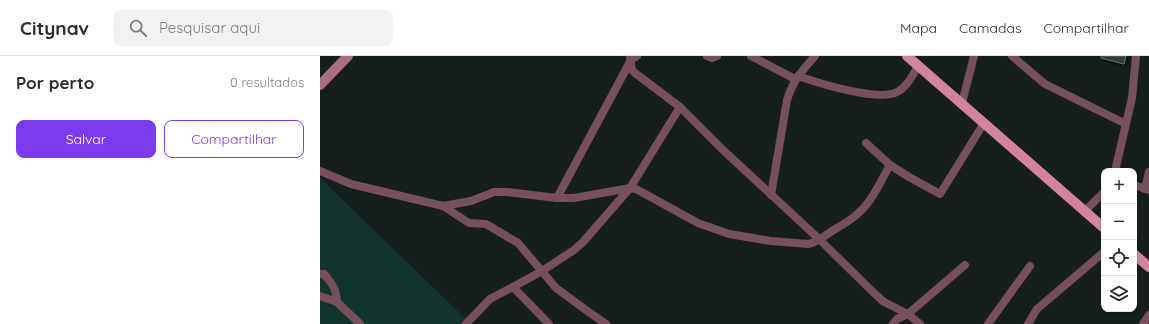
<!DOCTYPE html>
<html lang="pt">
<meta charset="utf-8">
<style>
:root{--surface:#fff;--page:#f2f2f3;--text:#2b2b33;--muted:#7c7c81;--line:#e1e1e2;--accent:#7c3aed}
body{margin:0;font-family:Quicksand,sans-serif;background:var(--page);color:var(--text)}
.controls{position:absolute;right:12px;bottom:12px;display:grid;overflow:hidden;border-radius:8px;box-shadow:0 1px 3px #0004}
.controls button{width:36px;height:36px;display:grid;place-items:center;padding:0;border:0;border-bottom:1px solid var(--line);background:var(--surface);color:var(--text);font:20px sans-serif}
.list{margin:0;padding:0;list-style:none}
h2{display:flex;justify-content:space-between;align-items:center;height:52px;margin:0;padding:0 16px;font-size:17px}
h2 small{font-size:13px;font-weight:400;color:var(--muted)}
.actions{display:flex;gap:8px;padding:12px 16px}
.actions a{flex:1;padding:9px 0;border:1px solid var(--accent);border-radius:8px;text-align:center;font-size:14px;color:var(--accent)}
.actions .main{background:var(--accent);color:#fff}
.icon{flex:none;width:22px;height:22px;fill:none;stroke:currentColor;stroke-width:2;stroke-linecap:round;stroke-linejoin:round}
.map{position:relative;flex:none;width:829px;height:268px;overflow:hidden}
header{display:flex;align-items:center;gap:24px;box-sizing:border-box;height:56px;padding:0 20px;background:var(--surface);border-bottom:1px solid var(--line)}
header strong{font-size:19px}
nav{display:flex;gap:22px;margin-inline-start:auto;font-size:14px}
.search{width:280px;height:36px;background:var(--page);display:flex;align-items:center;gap:10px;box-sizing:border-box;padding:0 14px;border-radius:8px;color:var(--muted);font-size:15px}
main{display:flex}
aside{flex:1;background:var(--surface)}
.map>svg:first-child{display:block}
</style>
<header>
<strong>Citynav</strong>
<div class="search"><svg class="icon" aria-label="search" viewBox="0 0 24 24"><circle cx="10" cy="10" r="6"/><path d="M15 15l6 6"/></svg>Pesquisar aqui</div>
<nav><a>Mapa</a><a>Camadas</a><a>Compartilhar</a></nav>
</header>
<main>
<aside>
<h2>Por perto<small>0 resultados</small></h2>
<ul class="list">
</ul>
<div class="actions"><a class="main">Salvar</a><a>Compartilhar</a></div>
</aside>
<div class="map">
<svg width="829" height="268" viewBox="0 0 829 268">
<defs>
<filter id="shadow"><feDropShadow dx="2.5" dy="2.5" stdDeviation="0" flood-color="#0009"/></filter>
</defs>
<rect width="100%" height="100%" fill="#161f1d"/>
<!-- green -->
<polygon fill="#11342d" points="0,122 146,263 141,268 0,268"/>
<!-- building -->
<polygon fill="#323c39" stroke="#646f6c" filter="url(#shadow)" points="781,0 806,0 804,8 781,2"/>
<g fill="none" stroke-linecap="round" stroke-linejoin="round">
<!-- street -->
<g stroke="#78505d" stroke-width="8">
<polyline points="310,0 312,14 315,17 360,51 403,94 499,183 554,237 564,246 588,258 600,268"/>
<polyline points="387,0 392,2 397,0"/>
<polyline points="431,0 475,23"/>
<polyline points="692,0 725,28 806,68"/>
<path d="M478 20C498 27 559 46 577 36 587 31 593 19 598 10"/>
<polyline points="642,47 654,0"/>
<polyline points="546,87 570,109 589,121 620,138 664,67"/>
<path d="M0 115 31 128 123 150 151 145 174 136H187L237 142H254L310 132 316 133 378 167 409 178 451 185 488 188C496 187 505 180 512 175 520 170 528 166 535 160 552 147 560 126 570 109"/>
<polyline points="795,115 812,42 816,0"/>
<polyline points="814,129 829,134"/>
<polyline points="825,133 829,116"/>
<path d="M451 139 467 44C473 24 482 15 495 0"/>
<polyline points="237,142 311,4 317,0"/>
<polyline points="123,150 149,167 166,168 198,187 236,232 266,254 286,268"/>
<polyline points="764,156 784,136"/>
<path d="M0 218H4C13 229 16 232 17 246"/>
<polyline points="193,231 229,268"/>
<polyline points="0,240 17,246 40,268"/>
<polyline points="146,268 170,243 193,231 222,215 254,194 263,186 310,132 360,51"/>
<polyline points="573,268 577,263 588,258 645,209"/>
<polyline points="668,268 710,210"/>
<polyline points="708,268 717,253 784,196"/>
<polyline points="823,268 829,259"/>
</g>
<!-- secondary -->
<polyline stroke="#ac6d82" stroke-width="10" points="0,29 28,0"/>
<!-- primary -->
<g stroke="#d4839f" stroke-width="10">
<polyline points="587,0 784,172"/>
<polyline points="814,198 829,211"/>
</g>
</g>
</svg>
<div class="controls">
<button>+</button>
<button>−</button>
<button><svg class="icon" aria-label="locate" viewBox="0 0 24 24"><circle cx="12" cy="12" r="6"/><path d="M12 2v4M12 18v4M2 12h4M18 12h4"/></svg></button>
<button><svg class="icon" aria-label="layers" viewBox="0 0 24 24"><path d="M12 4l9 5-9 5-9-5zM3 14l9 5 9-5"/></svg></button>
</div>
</div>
</main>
